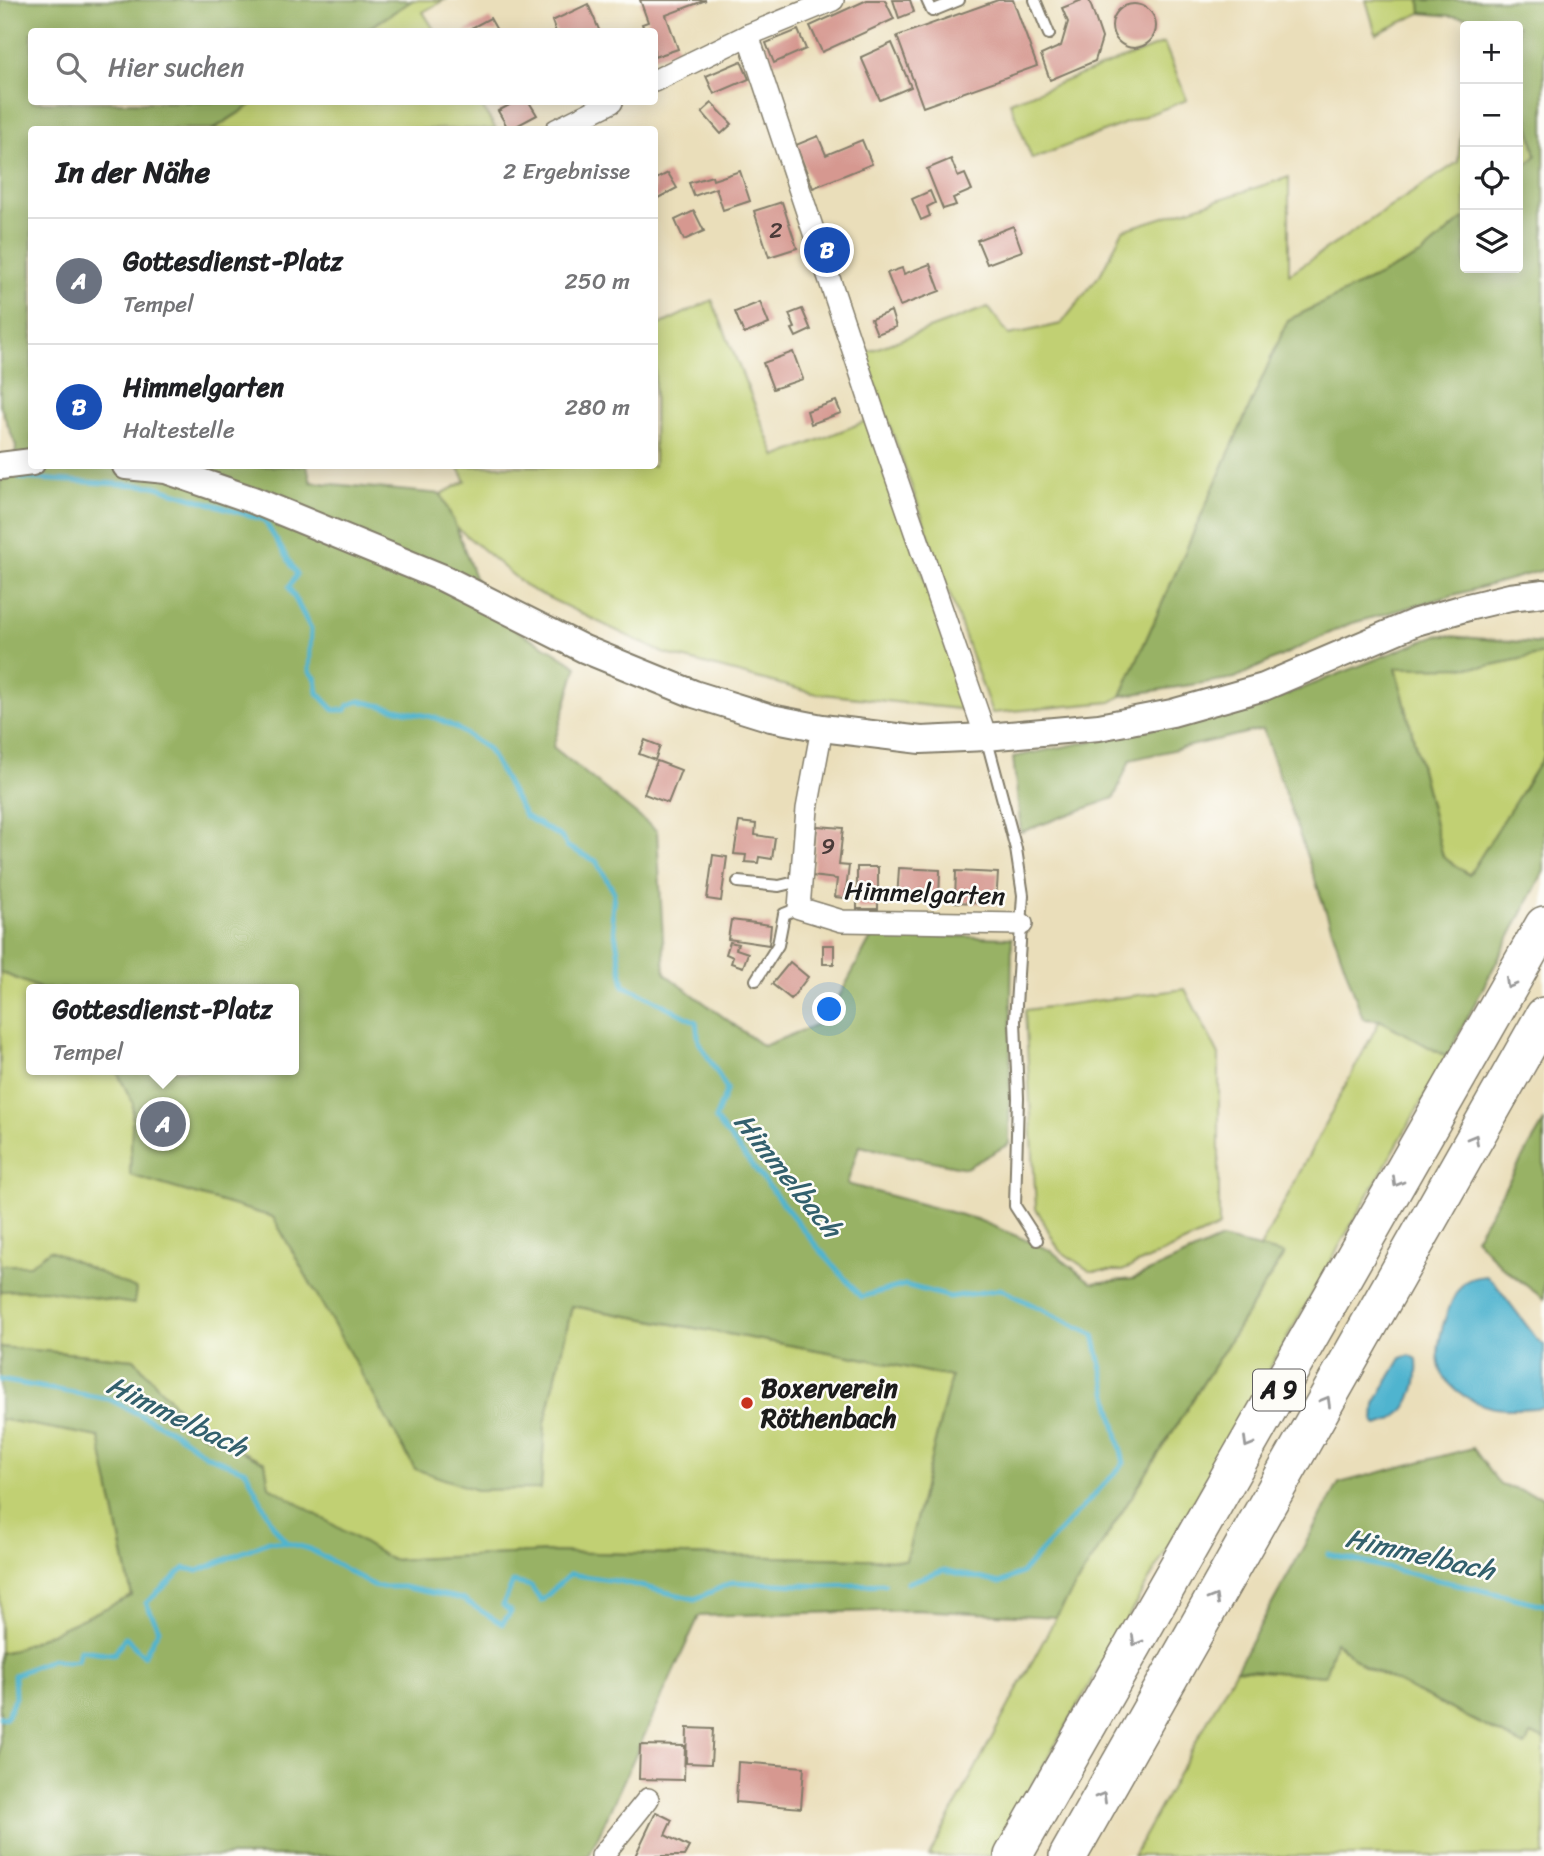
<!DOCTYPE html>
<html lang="de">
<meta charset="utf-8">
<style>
:root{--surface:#fff;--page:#f2f2f2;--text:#202124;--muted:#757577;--line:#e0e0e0;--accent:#c8321e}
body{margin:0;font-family:Sriracha,sans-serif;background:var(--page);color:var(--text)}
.controls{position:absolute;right:21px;top:21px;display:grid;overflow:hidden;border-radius:7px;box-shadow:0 4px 18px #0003}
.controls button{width:63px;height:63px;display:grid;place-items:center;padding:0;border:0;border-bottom:2px solid var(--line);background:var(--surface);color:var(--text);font:35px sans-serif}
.you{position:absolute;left:830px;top:1010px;width:24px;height:24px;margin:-18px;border:5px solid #fff;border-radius:50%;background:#1a73e8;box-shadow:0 0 0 10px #1a73e833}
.badge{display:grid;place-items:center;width:46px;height:46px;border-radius:50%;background:var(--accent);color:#fff;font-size:23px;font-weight:700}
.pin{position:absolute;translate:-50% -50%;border:4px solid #fff;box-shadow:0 2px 7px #0006}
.popup{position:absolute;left:26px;top:984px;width:273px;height:91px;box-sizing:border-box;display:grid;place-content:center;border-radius:7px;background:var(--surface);filter:drop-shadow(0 2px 5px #0005);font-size:23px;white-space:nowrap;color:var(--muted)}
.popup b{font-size:26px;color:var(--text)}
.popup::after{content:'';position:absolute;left:50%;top:100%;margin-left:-14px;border:14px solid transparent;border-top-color:var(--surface)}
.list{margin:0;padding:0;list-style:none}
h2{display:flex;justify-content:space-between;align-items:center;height:91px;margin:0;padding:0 28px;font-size:30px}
h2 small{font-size:23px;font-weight:400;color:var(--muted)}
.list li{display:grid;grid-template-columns:46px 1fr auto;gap:21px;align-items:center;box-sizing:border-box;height:126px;padding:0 28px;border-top:2px solid var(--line)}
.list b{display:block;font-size:26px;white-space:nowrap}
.list p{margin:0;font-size:23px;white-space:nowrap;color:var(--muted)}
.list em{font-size:23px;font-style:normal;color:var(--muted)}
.icon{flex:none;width:38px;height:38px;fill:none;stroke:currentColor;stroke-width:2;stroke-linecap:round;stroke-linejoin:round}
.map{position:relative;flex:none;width:1544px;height:1856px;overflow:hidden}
.search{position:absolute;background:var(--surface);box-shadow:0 4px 18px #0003;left:28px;top:28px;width:630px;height:77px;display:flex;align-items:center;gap:18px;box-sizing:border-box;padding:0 24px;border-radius:7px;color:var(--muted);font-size:26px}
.panel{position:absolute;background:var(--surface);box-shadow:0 4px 18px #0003;left:28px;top:126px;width:630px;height:343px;border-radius:7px}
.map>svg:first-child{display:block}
</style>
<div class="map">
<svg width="1544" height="1856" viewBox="0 0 1544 1856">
<rect width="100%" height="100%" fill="#fdfcf7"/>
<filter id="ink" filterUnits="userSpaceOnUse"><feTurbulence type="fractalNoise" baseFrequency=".0143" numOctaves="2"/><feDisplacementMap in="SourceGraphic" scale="14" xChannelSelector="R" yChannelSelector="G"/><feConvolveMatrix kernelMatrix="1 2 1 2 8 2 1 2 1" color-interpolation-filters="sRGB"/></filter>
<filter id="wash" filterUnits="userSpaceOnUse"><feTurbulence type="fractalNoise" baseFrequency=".00686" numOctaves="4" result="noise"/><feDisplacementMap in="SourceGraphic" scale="28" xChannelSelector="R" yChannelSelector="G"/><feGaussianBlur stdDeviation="1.57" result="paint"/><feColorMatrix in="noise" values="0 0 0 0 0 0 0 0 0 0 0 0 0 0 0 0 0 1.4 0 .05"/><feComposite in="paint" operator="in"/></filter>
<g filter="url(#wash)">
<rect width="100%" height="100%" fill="#eadeba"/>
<!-- green -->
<g fill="#c1d073" stroke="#6e7648" stroke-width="2">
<polygon points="413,0 444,0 423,12 435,31 364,32"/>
<polygon points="1366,0 1420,0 1421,13 1376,34"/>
<polygon points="1164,43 1187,100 1032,159 1010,102"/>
<polygon points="1518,70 1536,156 1518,172"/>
<polygon points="1465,91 1465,217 1421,255 1288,320 1121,696 1111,702 992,713 864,353 988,307 1009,335 1061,324 1101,273 1123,230 1289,177 1289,274 1458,162"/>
<polygon points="256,102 479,102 496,129 213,130"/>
<polygon points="712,300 776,457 871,419 968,710 813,693 663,653 528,588 456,527 441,494 466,481 458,466 654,466 655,327"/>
<polygon points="1544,654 1544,756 1470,875 1443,857 1396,667 1483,667"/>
<polygon points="0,972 42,989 32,989 32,1070 116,1070 133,1103 130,1175 273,1217 333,1322 541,1489 545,1423 572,1306 861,1358 951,1377 906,1560 550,1552 391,1560 268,1486 265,1462 198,1432 134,1359 0,1347"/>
<polygon points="1185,989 1219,1055 1219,1227 1122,1271 1090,1271 1059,1250 1036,1208 1025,1010"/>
<polygon points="1380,1020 1447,1057 992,1856 929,1856 1056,1617 1284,1255 1260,1248"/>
<polygon points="0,1419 99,1437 132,1597 14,1650 0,1653"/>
<polygon points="1334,1641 1364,1666 1525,1746 1532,1734 1544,1740 1544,1856 1133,1856 1236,1669 1325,1676"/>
</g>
<!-- forest -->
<g fill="#98b265" stroke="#5a6740" stroke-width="2">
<polygon points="0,0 413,0 364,31 32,32 32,102 256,102 213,129 32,130 32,466 307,466 311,482 441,494 456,527 489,615 552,650 577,666 553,747 657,831 665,974 763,1046 826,1021 873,934 1012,938 1009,1144 966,1168 859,1146 847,1184 976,1219 1050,1250 1092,1283 1133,1279 1221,1239 1284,1254 1056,1617 915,1610 699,1616 589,1856 0,1856 0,1653 14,1650 132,1596 99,1437 0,1419 0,1347 134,1359 198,1432 265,1462 269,1486 392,1560 550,1552 906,1560 951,1377 861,1358 572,1306 545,1423 541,1489 476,1490 415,1469 273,1217 130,1175 133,1103 116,1070 294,1070 294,989 42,989 0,972 0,481 13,476 16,446 0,405"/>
<polygon points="1420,0 1544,0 1544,570 1349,624 1235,678 1121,696 1288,320 1421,255 1465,217 1465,268 1518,268 1518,172 1536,156 1518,70 1518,26 1488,26 1473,18 1421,13"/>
<polygon points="1437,635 1544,644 1544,654 1483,667 1396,668 1443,857 1469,875 1544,756 1544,871 1447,1057 1380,1020 1363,1019 1263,729 1130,760 1114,798 1021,832 1013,757 1253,708"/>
<polygon points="1544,1122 1544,1299 1502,1267 1475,1238"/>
<polygon points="50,1250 136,1289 134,1304 44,1290 0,1291 0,1265 30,1265"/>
<polygon points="1473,1448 1500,1485 1544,1497 1544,1740 1532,1734 1525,1746 1364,1666 1335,1642 1325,1676 1236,1669 1339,1483"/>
</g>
<!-- water -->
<g fill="#50b4cf" stroke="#366876" stroke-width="2">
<path d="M1486 1276 1493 1281 1537 1339 1544 1345V1407C1527 1409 1507 1411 1490 1407 1471 1402 1451 1390 1442 1373 1431 1352 1448 1297 1465 1282 1472 1277 1478 1277 1486 1276Z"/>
<path d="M1410 1355 1417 1359C1419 1381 1413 1407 1393 1419 1389 1422 1383 1423 1377 1425L1374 1422 1375 1404 1383 1389 1401 1358Z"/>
</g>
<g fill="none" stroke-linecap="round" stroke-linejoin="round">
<!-- stream -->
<g stroke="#50b4cf" stroke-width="5">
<polyline points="20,478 154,486 264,520 297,574 289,587 311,629 309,671 316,679 318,693 334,710 346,710 348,705 360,701 436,718 455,727 488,749 525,816 561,837 568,847 596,861 614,892 612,915 624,986 639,992 696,1022 699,1042 727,1089 715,1119 814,1243 861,1297 905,1285 950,1297 997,1290"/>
<polyline points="0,1380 109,1399 174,1432 206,1455 246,1471 273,1525 287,1543 310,1549 376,1587 403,1587 462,1599 502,1624 511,1612 503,1605 513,1582 531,1586 541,1601 570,1574 623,1582 695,1599 733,1582 824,1586 885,1584"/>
<polyline points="1328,1554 1544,1605"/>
<polyline points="907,1583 944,1570 1000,1583 1021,1573 1124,1463 1094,1335 1000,1289"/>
<polyline points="0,1717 6,1718 15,1698 14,1675 52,1659 66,1662 77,1660 80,1650 114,1654 125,1637 144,1656 159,1629 146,1603 185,1568 198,1571 269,1541 287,1543"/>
</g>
</g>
<g id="blocks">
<!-- building -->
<g fill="#d69890">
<polygon points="640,0 706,0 666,15 678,49 654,57 654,32 645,32 642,24 648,22"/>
<polygon points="867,0 885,0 894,19 822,52 810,26"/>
<polygon points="893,0 910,0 914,12 899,18"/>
<polygon points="998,0 1013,0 1037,66 923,107 897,36"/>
<polygon points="1082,0 1089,0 1102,38 1095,61 1050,80 1041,55 1061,46 1068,22 1062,8"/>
<circle cx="1134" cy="26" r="22"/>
<polygon points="588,4 600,32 556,32 552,21"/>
<polygon points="490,18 498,32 464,32"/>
<polygon points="798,30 806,49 774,63 766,43"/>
<polygon points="892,43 911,87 880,100 861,57"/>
<polygon points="741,61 749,79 714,94 706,76"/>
<polygon points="515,102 529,102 537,115 509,130 498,111"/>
<polygon points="712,103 732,124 721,134 702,112"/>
<polygon points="818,136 826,155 862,140 872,164 813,188 796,145"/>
<polygon points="951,159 958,177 965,174 972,190 953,198 956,205 943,209 927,169"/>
<polygon points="740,171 750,201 723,210 716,188 694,196 689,183 712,176 713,180"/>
<polygon points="668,173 677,188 654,200 654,180"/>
<polygon points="930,191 935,203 927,207 930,216 921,220 912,199"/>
<polygon points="782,202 797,248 769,257 754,211"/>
<polygon points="694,211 704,231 684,240 675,220"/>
<polygon points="1013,226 1022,251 987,264 977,240"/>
<polygon points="930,264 940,291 900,306 887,273 902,268 904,274"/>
<polygon points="760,302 769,324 744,334 735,312"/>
<polygon points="802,309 811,330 796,337 792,329 795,328 789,314"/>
<polygon points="891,311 896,327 877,334 871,319"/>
<polygon points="793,352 803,379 773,389 763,363"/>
<polygon points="836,401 841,413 811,424 807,411"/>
<polygon points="645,740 660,746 655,760 639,754"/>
<polygon points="657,761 681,770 668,803 644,794"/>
<polygon points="739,822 756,824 755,835 775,838 772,859 759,857 758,863 745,862 746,855 734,854"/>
<polygon points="817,826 843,828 839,865 849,866 845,898 835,897 837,879 812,876"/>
<polygon points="713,855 727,857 721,901 707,899"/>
<rect x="857" y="867" width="21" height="42"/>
<polygon points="899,868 940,870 939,901 897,900"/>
<polygon points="956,871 998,873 996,904 955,902"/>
<polygon points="731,920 771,925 769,945 728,939"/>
<polygon points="730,942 738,944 736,949 748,953 743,967 731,963 733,957 726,954"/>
<rect x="823" y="945" width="11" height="19"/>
<polygon points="790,962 808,977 791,999 772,984"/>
<polygon points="687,1728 713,1729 711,1764 686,1763"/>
<polygon points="640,1745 685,1746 684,1780 639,1779"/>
<polygon points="738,1762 804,1767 801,1808 736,1802"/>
<polygon points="656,1812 672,1820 665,1835 689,1847 684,1856 635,1856"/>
</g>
</g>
</g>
<g filter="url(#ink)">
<use href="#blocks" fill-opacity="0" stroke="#837d6b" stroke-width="2"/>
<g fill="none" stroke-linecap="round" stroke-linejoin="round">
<!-- service casing -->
<g stroke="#837d6b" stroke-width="14">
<g id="service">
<polyline points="927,0 932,11 959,0"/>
<polyline points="1035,0 1049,34"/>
<polyline points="986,737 1016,849 1023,895 1015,1021 1018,1098 1015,1206 1037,1240"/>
<polyline points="738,882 779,886 800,881"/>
<polyline points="756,980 778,945 784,914 799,908"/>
</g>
</g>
<!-- minor casing -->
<g stroke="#837d6b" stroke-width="24">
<g id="minor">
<polyline points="748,35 877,422 986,737"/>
<polyline points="654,81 748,35 833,0"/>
<polyline points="556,130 612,102"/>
<polyline points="822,728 807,809 799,908 842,921 1022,924"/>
<polyline points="602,1856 648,1799"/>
</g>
</g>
<!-- tertiary casing -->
<g stroke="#837d6b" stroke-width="30">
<g id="tertiary">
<polyline points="0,466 32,462"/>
<polyline points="126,466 166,470 253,500 443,578 584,649 694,694 771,718 822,728 921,740 986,737 1099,727 1172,713 1264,687 1416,622 1468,607 1510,597 1544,593"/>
</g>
</g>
<!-- motorway casing -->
<g stroke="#837d6b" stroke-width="40">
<g id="motorway">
<polyline points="1013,1856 1544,925"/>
<polyline points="1068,1856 1544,1016"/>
</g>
</g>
<!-- service -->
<use href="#service" stroke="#fff" stroke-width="10"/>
<!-- minor -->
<use href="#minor" stroke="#fff" stroke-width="21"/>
<!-- tertiary -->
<use href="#tertiary" stroke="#fff" stroke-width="26"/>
<!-- motorway -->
<use href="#motorway" stroke="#fff" stroke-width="37"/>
</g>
<!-- one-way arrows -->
<defs><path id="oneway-chevron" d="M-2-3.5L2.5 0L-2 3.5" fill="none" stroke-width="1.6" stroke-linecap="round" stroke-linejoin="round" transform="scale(1.75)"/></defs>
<g stroke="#999">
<use href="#oneway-chevron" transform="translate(1510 984) rotate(120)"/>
<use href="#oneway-chevron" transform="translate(1474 1139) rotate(-60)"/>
<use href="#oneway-chevron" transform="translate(1397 1182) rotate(120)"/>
<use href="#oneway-chevron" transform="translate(1326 1401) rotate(-60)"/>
<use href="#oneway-chevron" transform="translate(1248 1443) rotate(120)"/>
<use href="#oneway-chevron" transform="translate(1214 1599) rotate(-60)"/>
<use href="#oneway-chevron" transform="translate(1136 1641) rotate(120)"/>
<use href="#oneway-chevron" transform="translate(1102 1797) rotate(-60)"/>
</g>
</g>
<!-- markers -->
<circle fill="#c8321e" stroke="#fdfcf7" stroke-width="2.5" cx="747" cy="1403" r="7"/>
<g text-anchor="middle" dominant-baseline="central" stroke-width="5" stroke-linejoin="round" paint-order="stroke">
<!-- number labels -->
<g font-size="23" fill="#4a3b39">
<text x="776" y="230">2</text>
<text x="828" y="846">9</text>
</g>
<!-- shield labels -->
<rect fill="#fdfcf7" stroke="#605f5e" stroke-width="2" x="1253" y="1369.5" width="52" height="41" rx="5"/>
<g font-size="24" font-weight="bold" fill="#1c1c1c">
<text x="1279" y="1390">A 9</text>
</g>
<!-- street labels -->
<g font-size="26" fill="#1c1c1c" stroke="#fdfcf7">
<text transform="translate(925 893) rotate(2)">Himmelgarten</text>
</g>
<!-- poi labels -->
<g font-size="26" font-weight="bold" fill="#1c1c1c" stroke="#fdfcf7" text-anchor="start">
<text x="761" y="1388">Boxerverein<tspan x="761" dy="30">Röthenbach</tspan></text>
</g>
<!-- water labels -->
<g font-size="28" font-style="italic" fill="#33606d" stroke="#fdfcf7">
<text transform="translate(788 1175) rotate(51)">Himmelbach</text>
<text transform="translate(177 1416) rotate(26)">Himmelbach</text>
<text transform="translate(1420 1554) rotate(13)">Himmelbach</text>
</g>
</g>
</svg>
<div class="controls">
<button>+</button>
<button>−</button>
<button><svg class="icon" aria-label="locate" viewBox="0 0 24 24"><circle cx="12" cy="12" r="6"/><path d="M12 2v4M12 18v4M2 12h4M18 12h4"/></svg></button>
<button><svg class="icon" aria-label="layers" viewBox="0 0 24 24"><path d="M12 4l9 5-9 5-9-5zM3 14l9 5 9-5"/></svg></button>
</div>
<div class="you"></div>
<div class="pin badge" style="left:163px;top:1124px;background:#6b7280">A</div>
<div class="popup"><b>Gottesdienst-Platz</b>Tempel</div>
<div class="pin badge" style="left:827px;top:250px;background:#1a4fb4">B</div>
<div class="search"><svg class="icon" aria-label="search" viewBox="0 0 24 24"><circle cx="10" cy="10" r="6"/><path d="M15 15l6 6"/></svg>Hier suchen</div>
<section class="panel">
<h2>In der Nähe<small>2 Ergebnisse</small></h2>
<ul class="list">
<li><span class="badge" style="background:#6b7280">A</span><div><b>Gottesdienst-Platz</b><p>Tempel</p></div><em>250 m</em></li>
<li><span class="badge" style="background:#1a4fb4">B</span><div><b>Himmelgarten</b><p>Haltestelle</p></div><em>280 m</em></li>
</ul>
</section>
</div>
